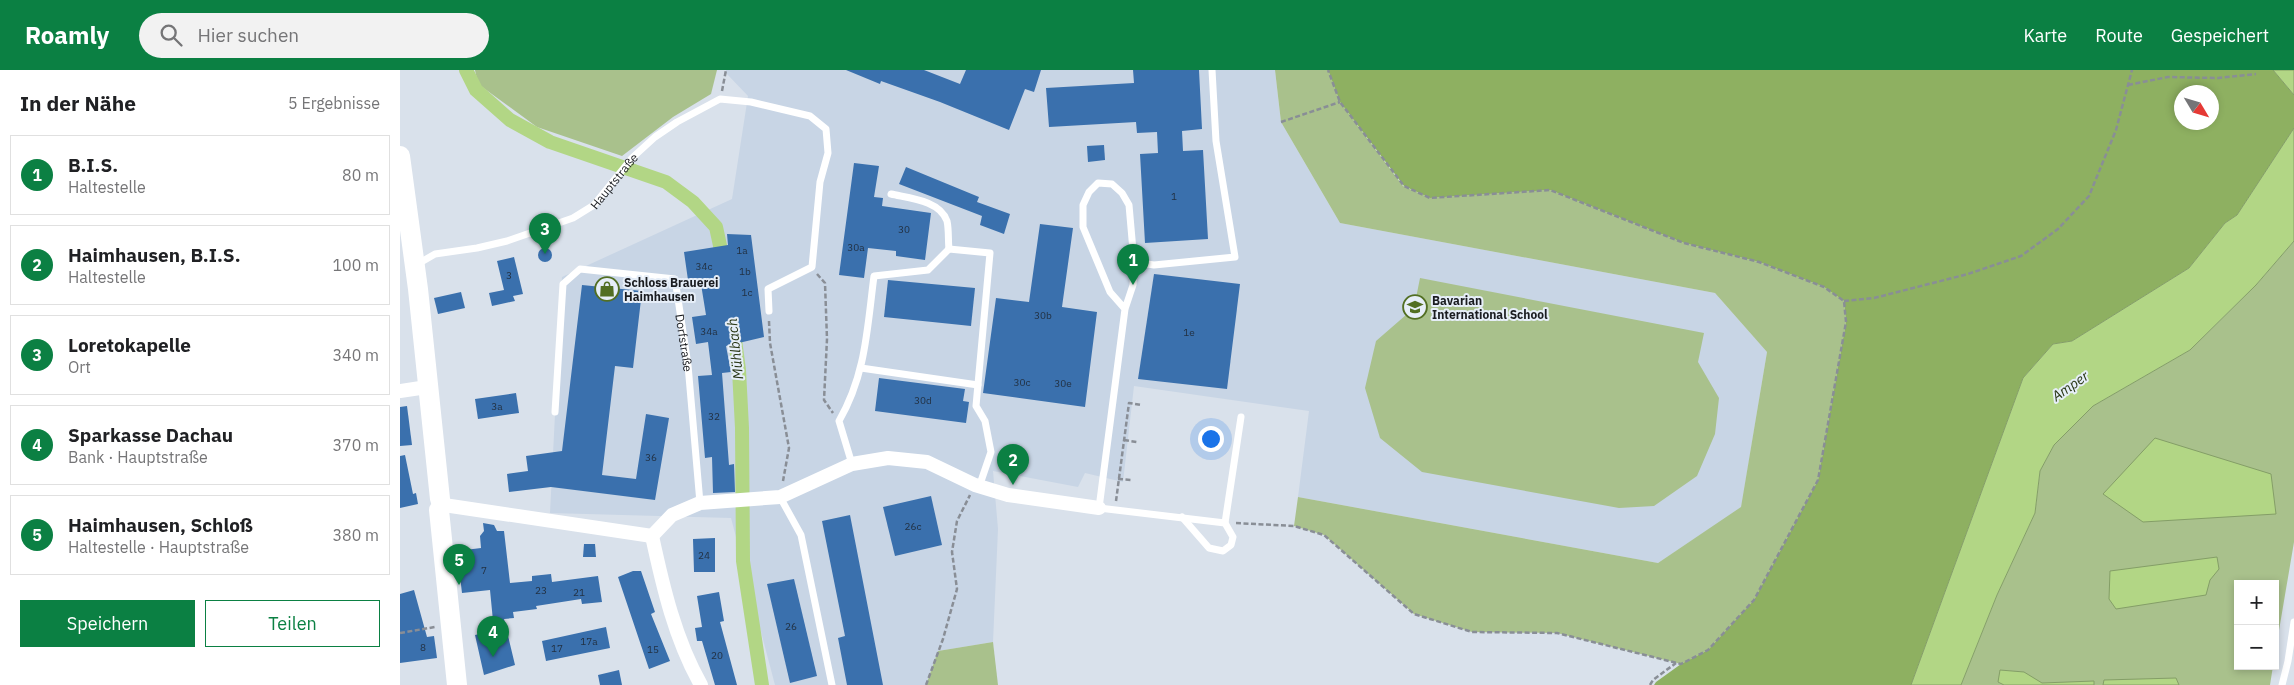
<!DOCTYPE html>
<html lang="de">
<meta charset="utf-8">
<style>
:root{--surface:#fff;--page:#f2f2f2;--text:#202124;--muted:#757577;--line:#e0e0e0;--accent:#0b8043}
body{margin:0;font-family:"IBM Plex Sans",sans-serif;background:var(--page);color:var(--text)}
.controls{position:absolute;right:15px;bottom:15px;display:grid;overflow:hidden;border-radius:0px;box-shadow:0 2px 8px #0003}
.controls button{width:45px;height:45px;display:grid;place-items:center;padding:0;border:0;border-bottom:1px solid var(--line);background:var(--surface);color:var(--text);font:25px sans-serif}
.compass{position:absolute;left:1774px;top:15px;width:45px;height:45px;border-radius:50%;background:var(--surface);box-shadow:0 2px 8px #0003;rotate:128deg}
.you{position:absolute;left:810px;top:368px;width:18px;height:18px;margin:-12px;border:4px solid #fff;border-radius:50%;background:#1a73e8;box-shadow:0 0 0 8px #1a73e833}
.badge{display:grid;place-items:center;width:32px;height:32px;border-radius:50%;background:var(--accent);color:#fff;font-size:16px;font-weight:700}
.pin{position:absolute;translate:-50% -41px;filter:drop-shadow(0 1px 2px #0008)}
.pin::after{content:'';position:absolute;top:26px;width:18px;height:15px;background:inherit;clip-path:polygon(0 0,100% 0,50% 100%)}
.list{margin:0;padding:0;list-style:none}
h2{display:flex;justify-content:space-between;align-items:center;height:65px;margin:0;padding:0 20px;font-size:21px}
h2 small{font-size:16px;font-weight:400;color:var(--muted)}
.list li{display:grid;grid-template-columns:32px 1fr auto;gap:15px;align-items:center;box-sizing:border-box;height:80px;margin:0 10px 10px;padding:0 10px;border:1px solid var(--line);border-radius:0px}
.list b{display:block;font-size:19px;white-space:nowrap}
.list p{margin:0;font-size:16px;white-space:nowrap;color:var(--muted)}
.list em{font-size:16px;font-style:normal;color:var(--muted)}
.actions{display:flex;gap:10px;padding:15px 20px}
.actions a{flex:1;padding:11px 0;border:1px solid var(--accent);border-radius:0px;text-align:center;font-size:18px;color:var(--accent)}
.actions .main{background:var(--accent);color:#fff}
.icon{flex:none;width:28px;height:28px;fill:none;stroke:currentColor;stroke-width:2;stroke-linecap:round;stroke-linejoin:round}
.map{position:relative;flex:none;width:1894px;height:615px;overflow:hidden}
header{display:flex;align-items:center;gap:30px;box-sizing:border-box;height:70px;padding:0 25px;background:var(--accent);color:#fff}
header strong{font-size:24px}
nav{display:flex;gap:28px;margin-inline-start:auto;font-size:18px}
.search{width:350px;height:45px;background:var(--page);display:flex;align-items:center;gap:12px;box-sizing:border-box;padding:0 18px;border-radius:28px;color:var(--muted);font-size:19px}
main{display:flex}
aside{flex:1;background:var(--surface)}
.map>svg:first-child{display:block}
</style>
<header>
<strong>Roamly</strong>
<div class="search"><svg class="icon" aria-label="search" viewBox="0 0 24 24"><circle cx="10" cy="10" r="6"/><path d="M15 15l6 6"/></svg>Hier suchen</div>
<nav><a>Karte</a><a>Route</a><a>Gespeichert</a></nav>
</header>
<main>
<aside>
<h2>In der Nähe<small>5 Ergebnisse</small></h2>
<ul class="list">
<li><span class="badge">1</span><div><b>B.I.S.</b><p>Haltestelle</p></div><em>80 m</em></li>
<li><span class="badge">2</span><div><b>Haimhausen, B.I.S.</b><p>Haltestelle</p></div><em>100 m</em></li>
<li><span class="badge">3</span><div><b>Loretokapelle</b><p>Ort</p></div><em>340 m</em></li>
<li><span class="badge">4</span><div><b>Sparkasse Dachau</b><p>Bank · Hauptstraße</p></div><em>370 m</em></li>
<li><span class="badge">5</span><div><b>Haimhausen, Schloß</b><p>Haltestelle · Hauptstraße</p></div><em>380 m</em></li>
</ul>
<div class="actions"><a class="main">Speichern</a><a>Teilen</a></div>
</aside>
<div class="map">
<svg width="1894" height="615" viewBox="0 0 1894 615">
<rect width="100%" height="100%" fill="#d9e1eb"/>
<!-- built -->
<polygon fill="#c8d5e5" points="326,0 875,0 881,52 940,153 1315,223 1367,282 1341,438 1258,493 898,427 909,341 734,316 723,412 685,403 678,417 593,401 598,459 593,572 538,581 526,615 375,615 331,448 150,443 162,207 332,129 348,26 326,3"/>
<!-- green -->
<g fill="#a9c18c">
<polygon points="75,0 317,0 311,24 273,47 222,86 137,57 78,14"/>
<polygon points="875,0 928,0 940,32 1003,116 1030,128 1150,120 1284,173 1359,192 1424,217 1444,231 1446,252 1418,410 1354,530 1308,580 1281,594 1157,563 1072,562 1014,544 924,465 894,456 898,427 1258,493 1341,437 1367,282 1315,223 940,153 881,52"/>
<polygon points="1894,171 1894,472 1875,584 1875,514 1838,514 1838,596 1873,596 1870,615 1561,615 1597,525 1635,443 1640,401 1654,375 1693,336 1790,280 1856,215"/>
<polygon points="1020,208 1304,263 1298,292 1319,328 1315,364 1297,406 1254,436 1219,438 1022,402 980,368 965,318 976,271 1014,238"/>
<polygon points="593,572 598,615 526,615 538,581"/>
</g>
<!-- forest -->
<path fill="#8eb061" fill-rule="evenodd" d="M928 0H1873L1894 25V58L1837 145 1825 153 1789 198 1672 271 1653 274 1623 308 1511 615H1254L1256 612 1281 594 1308 580 1354 530 1418 410 1446 252 1444 231 1424 217 1359 192 1284 173 1150 120 1030 128 1004 116 940 32ZM1782 22H1812V52H1782Z"/>
<!-- water -->
<g fill="#b2d685" stroke="#849e67">
<polygon points="1873,0 1894,0 1894,25"/>
<polygon points="1894,58 1894,171 1856,215 1790,280 1693,336 1654,375 1640,401 1635,443 1597,525 1561,615 1511,615 1623,308 1653,274 1672,271 1789,198 1825,153 1837,145"/>
<polygon points="1755,368 1871,404 1876,444 1743,452 1703,424"/>
<polygon points="1817,487 1819,499 1810,510 1806,525 1716,539 1709,529 1710,501"/>
<polygon points="1600,600 1624,602 1642,613 1694,611 1694,615 1604,615 1598,612"/>
<polygon points="1776,608 1779,615 1703,615 1704,610"/>
</g>
<g fill="none" stroke-linecap="round" stroke-linejoin="round">
<!-- canal -->
<g stroke="#b2d685" stroke-width="14">
<polyline points="66,0 76,20 110,50 150,72 266,112 293,132 316,157 324,194"/>
<polyline points="333,255 339,300 342,358 343,491 362,615"/>
</g>
</g>
<!-- building -->
<g fill="#3a70ad">
<polygon points="446,0 524,0 560,14 566,0 641,0 634,22 625,19 609,60 540,32 481,11 480,14"/>
<polygon points="733,0 799,0 802,59 782,61 783,81 803,80 808,169 745,173 740,84 758,83 757,62 737,63 736,52 649,57 646,18 734,13"/>
<polygon points="704,75 705,90 688,92 687,76"/>
<polygon points="454,93 479,96 474,127 483,128 482,136 531,143 525,190 496,186 496,181 468,178 464,208 439,205"/>
<polygon points="506,97 579,127 577,132 610,144 604,164 580,155 582,146 499,114"/>
<polygon points="640,154 673,158 662,237 697,242 685,337 583,323 596,228 629,232"/>
<polygon points="327,164 351,165 364,267 326,276 331,302 322,303 329,395 334,394 335,422 313,423 312,387 305,388 298,306 312,305 308,272 296,274 292,247 306,245 300,208 288,210 284,182 328,175"/>
<circle cx="145" cy="185" r="7"/>
<polygon points="114,187 123,224 113,226 115,231 92,236 89,223 104,220 97,191"/>
<polygon points="754,204 840,214 827,319 738,309"/>
<polygon points="488,210 575,218 571,256 484,247"/>
<polygon points="182,215 242,221 233,298 215,296 202,405 236,409 246,344 269,348 255,430 151,417 109,422 107,404 128,401 126,386 162,381"/>
<polygon points="61,222 65,238 38,244 34,228"/>
<polygon points="479,308 565,319 563,331 569,332 566,353 475,341"/>
<polygon points="116,323 119,343 78,349 75,329"/>
<polygon points="7,336 12,375 0,376 0,337"/>
<polygon points="5,385 13,424 16,423 18,434 0,438 0,386"/>
<polygon points="531,426 542,475 495,486 483,437"/>
<polygon points="450,445 483,615 447,615 438,568 445,566 422,451"/>
<polygon points="83,453 94,455 97,461 104,461 110,513 132,511 132,506 151,504 152,512 198,506 202,532 182,534 181,529 136,536 137,539 113,542 114,548 104,549 115,595 84,605 75,565 94,561 90,520 62,523 57,481 81,478 80,466 84,461"/>
<polygon points="315,468 315,502 294,502 293,469"/>
<polygon points="184,474 195,474 196,487 183,487"/>
<polygon points="233,501 241,501 255,542 251,544 270,591 249,599 218,507"/>
<polygon points="394,509 417,606 390,613 367,514"/>
<polygon points="14,520 27,567 34,566 37,588 0,593 0,524"/>
<polygon points="319,522 324,551 320,552 337,615 315,615 302,571 297,571 295,558 302,557 297,526"/>
<polygon points="206,557 210,578 146,591 142,571"/>
<polygon points="219,600 222,615 200,615 198,605"/>
</g>
<g fill="none" stroke-linecap="round" stroke-linejoin="round">
<!-- path -->
<g stroke="#898e96" stroke-width="2.5" stroke-dasharray="5 2.5" stroke-linecap="butt">
<polyline points="1728,15 1768,7 1818,8 1856,4"/>
<polyline points="322,21 326,0"/>
<polyline points="881,52 940,32"/>
<polyline points="417,204 425,213 427,269 424,330 433,343"/>
<polyline points="1444,231 1474,228 1568,204 1621,186 1658,159 1689,126 1716,60 1732,0"/>
<polyline points="369,251 370,273 389,378 383,411"/>
<polyline points="724,370 737,372"/>
<polyline points="718,409 732,410"/>
<polyline points="716,431 729,333 741,335"/>
<polyline points="836,453 894,456 924,465 1014,544 1072,562 1157,563 1281,594 1308,580 1354,530 1418,410 1446,252 1444,231 1424,217 1359,192 1284,173 1150,120 1030,128 1004,116 940,32 928,0"/>
<polyline points="0,563 35,557"/>
<polyline points="526,615 543,569 557,519 552,482 557,451 570,425"/>
<polyline points="1250,615 1253,610 1276,593"/>
</g>
<!-- lane -->
<g stroke="#fff" stroke-width="7">
<path d="M491 124C508 128 540 130 547 151 549 160 548 171 549 179"/>
<polyline points="549,179 590,183 576,336 585,351 591,382 579,417"/>
<polyline points="734,192 754,195 835,187 816,71 812,0"/>
<path id="s1" d="M16 195 35 184 77 178 107 171 173 148 194 135 232 88 255 67 277 52 320 29 351 32 410 46 426 59 428 83 420 112 412 197 368 219 369 241"/>
<polyline points="725,239 710,222 683,157 683,135 689,122 698,113 712,114 722,123 729,135 734,192 733,215 725,239 699,438 825,453"/>
<polyline points="461,298 578,315"/>
<path id="s2" d="M155 342 163 214 180 199 275 209 288 295 300 433"/>
<path d="M452 394 439 351C466 304 467 259 474 206L528 200 549 179"/>
<polyline points="380,427 401,465 432,615"/>
<polyline points="782,447 809,478 823,481 831,475 833,467 825,453 841,347"/>
<polyline points="1882,615 1888,591 1894,552"/>
</g>
<!-- street -->
<g stroke="#fff" stroke-width="14">
<polyline points="0,321 27,317"/>
<polyline points="44,435 252,466"/>
<polyline points="252,466 272,445 300,433 380,427 452,394 488,388 527,392 575,415 608,425 699,438"/>
<path d="M252 466C263 517 275 569 301 615"/>
</g>
<!-- secondary -->
<g stroke="#fff" stroke-width="20">
<polyline points="0,86 18,219 40,429"/>
<polyline points="39,440 57,615"/>
</g>
</g>
<!-- icons -->
<defs>
<g id="shop-ring" transform="scale(1.25)"><circle r="9.5" fill="#e6eef8" stroke="#526f23" stroke-width="1.5"/><path d="M-5-2.5h2.3a2.7 3.5 0 0 1 5.4 0H5L5.5 6h-11ZM-1.5-2.5h3a1.5 2.3 0 0 0-3 0Z" fill="#526f23"/></g>
<g id="school-ring" transform="scale(1.25)"><circle r="9.5" fill="#e6eef8" stroke="#526f23" stroke-width="1.5"/><path d="M0-5L7-2L0 1L-7-2ZM-4 1L0 2.5L4 1V4Q0 6-4 4Z" fill="#526f23"/></g>
</defs>
<g fill-rule="evenodd">
<use href="#shop-ring" x="207" y="219"/>
<use href="#school-ring" x="1015" y="237"/>
</g>
<g text-anchor="middle" dominant-baseline="central" stroke-width="4" stroke-linejoin="round" paint-order="stroke">
<!-- number labels -->
<g font-size="10" fill="#223143">
<text x="774" y="126">1</text>
<text x="504" y="159">30</text>
<text x="456" y="177">30a</text>
<text x="342" y="180">1a</text>
<text x="304" y="196">34c</text>
<text x="345" y="201">1b</text>
<text x="109" y="205">3</text>
<text x="347" y="222">1c</text>
<text x="643" y="245">30b</text>
<text x="309" y="261">34a</text>
<text x="789" y="262">1e</text>
<text x="622" y="312">30c</text>
<text x="663" y="313">30e</text>
<text x="523" y="330">30d</text>
<text x="97" y="336">3a</text>
<text x="314" y="346">32</text>
<text x="251" y="387">36</text>
<text x="513" y="456">26c</text>
<text x="304" y="485">24</text>
<text x="84" y="500">7</text>
<text x="141" y="520">23</text>
<text x="179" y="522">21</text>
<text x="391" y="556">26</text>
<text x="189" y="571">17a</text>
<text x="23" y="577">8</text>
<text x="157" y="578">17</text>
<text x="253" y="579">15</text>
<text x="317" y="585">20</text>
</g>
<!-- street labels -->
<g font-size="12" fill="#1a1c20" stroke="#e6eef8">
<text stroke="none"><textPath href="#s1" startOffset="221">Hauptstraße</textPath></text>
<text stroke="none"><textPath href="#s2" startOffset="311">Dorfstraße</textPath></text>
</g>
<!-- poi labels -->
<g font-size="12" font-weight="bold" fill="#1a1c20" stroke="#e6eef8" text-anchor="start">
<text x="224" y="212">Schloss Brauerei<tspan x="224" dy="14">Haimhausen</tspan></text>
<text x="1032" y="230">Bavarian<tspan x="1032" dy="14">International School</tspan></text>
</g>
<!-- water labels -->
<g font-size="14" font-style="italic" fill="#283614" stroke="#e6eef8">
<text transform="translate(335 279) rotate(-96)">Mühlbach</text>
<text transform="translate(1670 316) rotate(-35)">Amper</text>
</g>
</g>
</svg>
<div class="controls">
<button>+</button>
<button>−</button>
</div>
<svg class="compass" viewBox="-18 -18 36 36"><path d="M0-13l5 13h-10z" fill="#e53935"/><path d="M0 13l5-13h-10z" fill="#757577"/></svg>
<div class="you"></div>
<div class="pin badge" style="left:733px;top:215px">1</div>
<div class="pin badge" style="left:613px;top:415px">2</div>
<div class="pin badge" style="left:145px;top:184px">3</div>
<div class="pin badge" style="left:93px;top:587px">4</div>
<div class="pin badge" style="left:59px;top:515px">5</div>
</div>
</main>
